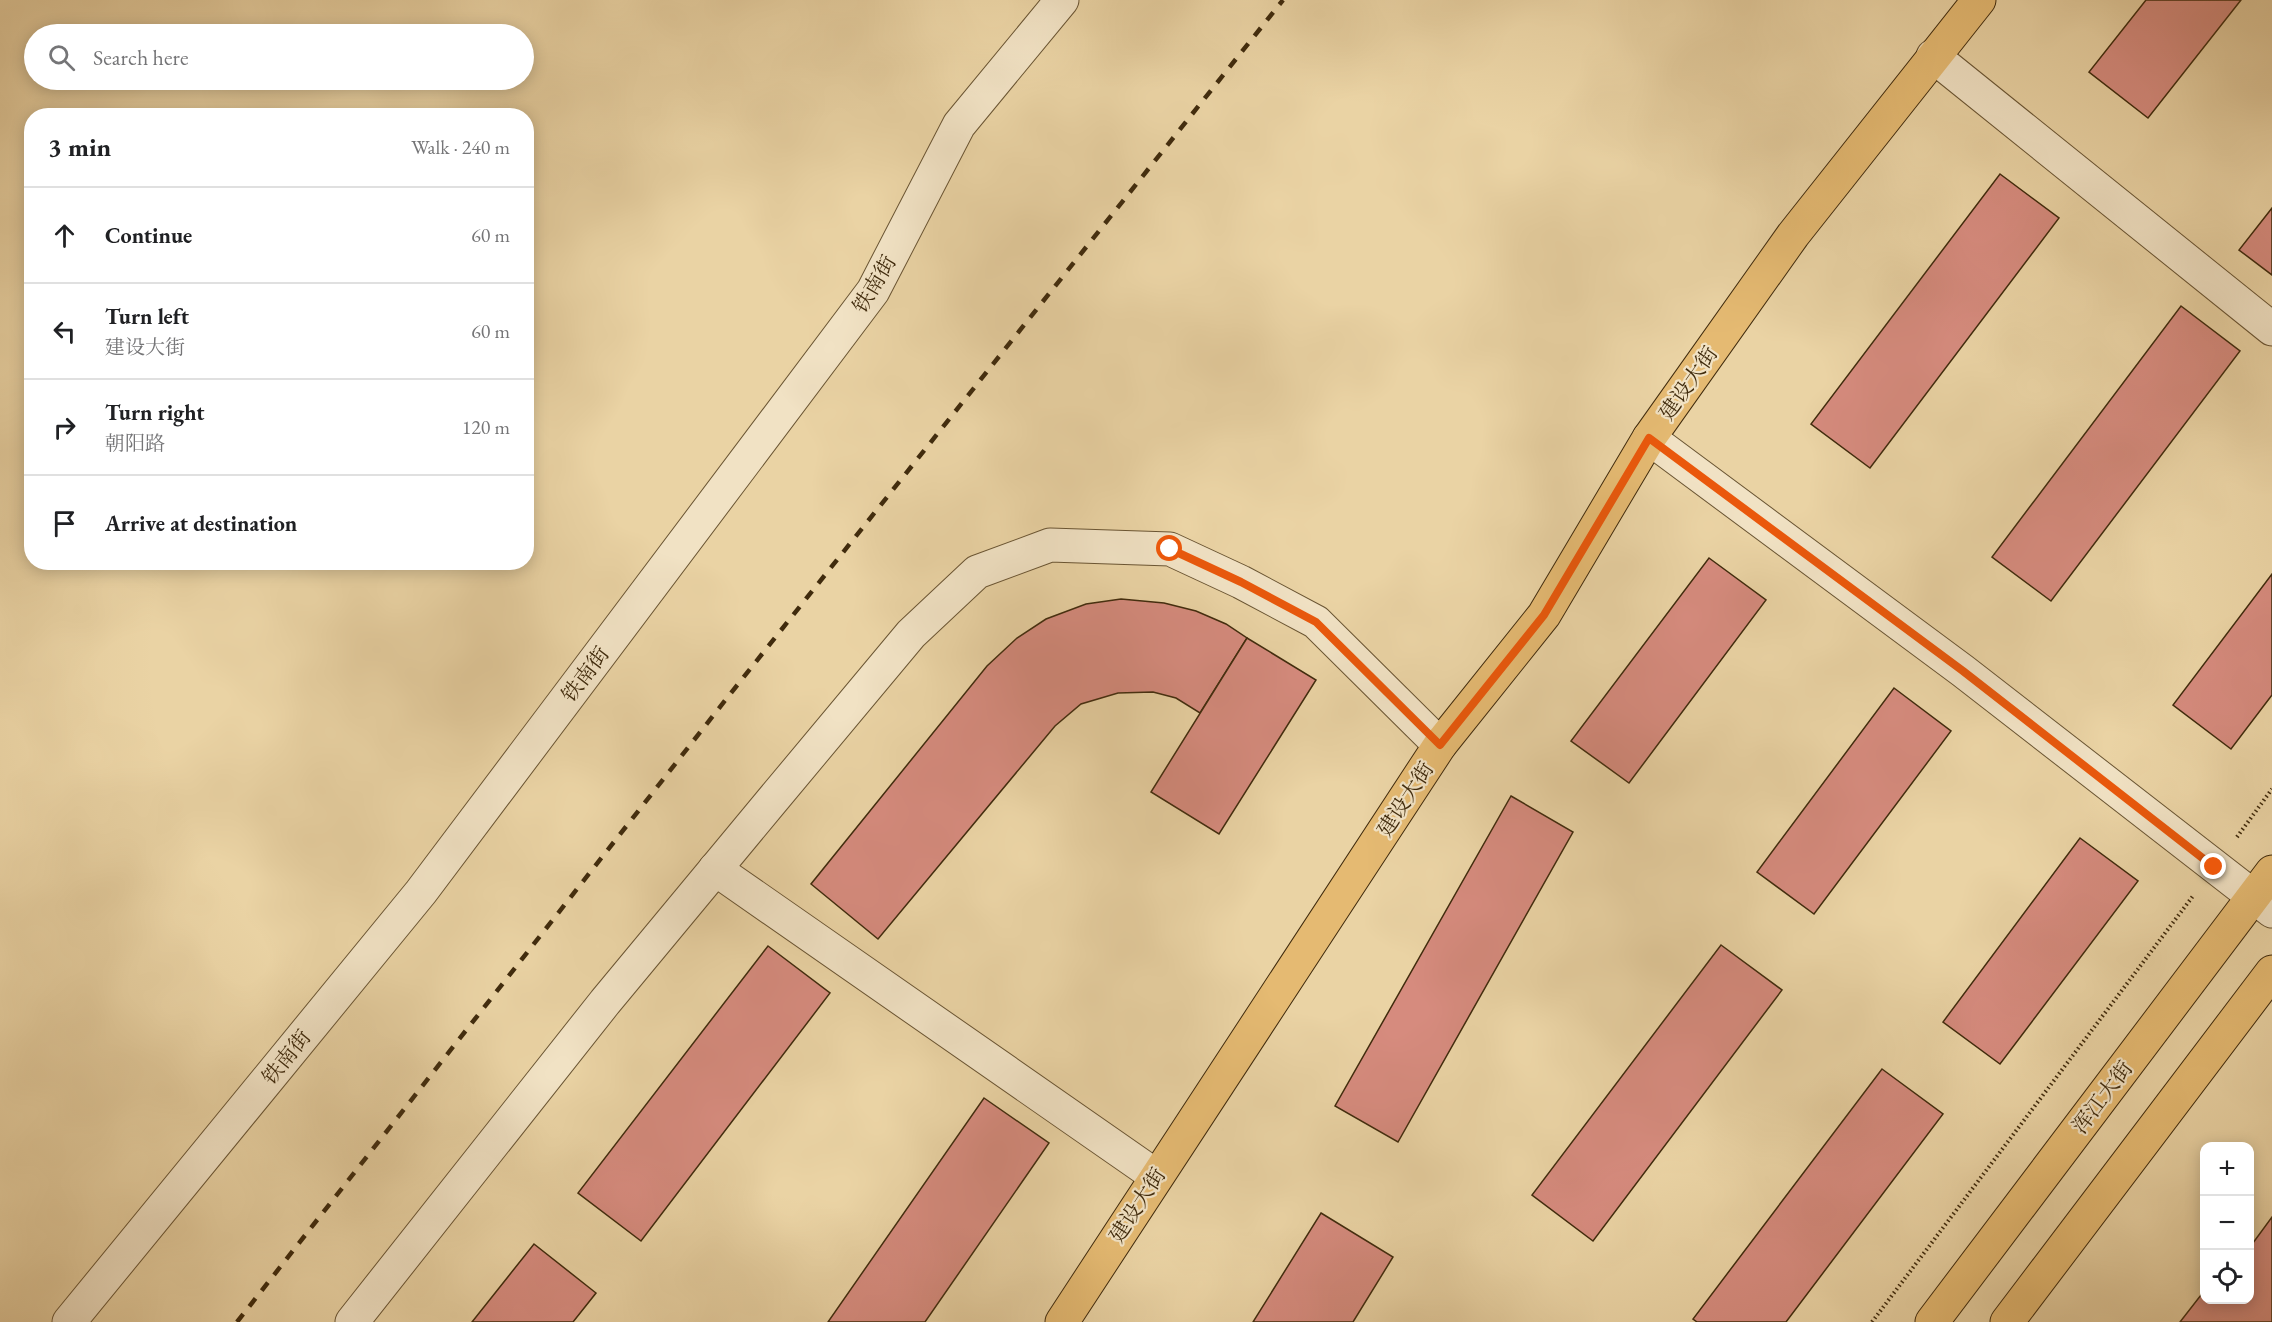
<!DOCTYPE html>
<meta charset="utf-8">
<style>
:root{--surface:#fff;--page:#f6f6f6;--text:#202124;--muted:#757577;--line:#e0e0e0}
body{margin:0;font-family:"EB Garamond","Noto Serif SC",serif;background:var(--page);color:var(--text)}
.controls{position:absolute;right:18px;bottom:18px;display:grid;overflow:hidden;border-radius:12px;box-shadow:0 3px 15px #0003}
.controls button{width:54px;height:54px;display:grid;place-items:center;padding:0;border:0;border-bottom:2px solid var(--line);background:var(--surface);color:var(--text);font:30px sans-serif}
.stop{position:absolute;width:18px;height:18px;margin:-14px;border:4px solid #ea580c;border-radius:50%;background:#fff}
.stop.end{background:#ea580c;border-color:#fff;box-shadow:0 2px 6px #0008}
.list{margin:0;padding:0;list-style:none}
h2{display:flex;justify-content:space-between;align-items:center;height:78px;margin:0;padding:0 24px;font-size:26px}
h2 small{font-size:20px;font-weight:400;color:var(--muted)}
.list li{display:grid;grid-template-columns:39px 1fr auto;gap:18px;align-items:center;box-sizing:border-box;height:96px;padding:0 24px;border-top:2px solid var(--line)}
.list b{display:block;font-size:22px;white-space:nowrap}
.list p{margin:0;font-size:20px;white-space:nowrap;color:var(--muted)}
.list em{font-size:20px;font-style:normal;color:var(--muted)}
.icon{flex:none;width:33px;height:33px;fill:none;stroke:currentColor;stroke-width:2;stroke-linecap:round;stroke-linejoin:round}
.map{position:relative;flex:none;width:2272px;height:1322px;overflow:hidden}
.search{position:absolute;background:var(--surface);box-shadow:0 3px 15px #0003;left:24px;top:24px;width:510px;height:66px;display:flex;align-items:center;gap:15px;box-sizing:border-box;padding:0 21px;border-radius:33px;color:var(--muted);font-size:22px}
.panel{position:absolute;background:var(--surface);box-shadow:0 3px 15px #0003;left:24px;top:108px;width:510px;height:462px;border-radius:24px}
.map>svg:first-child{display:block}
</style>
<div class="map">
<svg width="2272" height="1322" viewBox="0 0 2272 1322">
<rect width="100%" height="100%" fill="#ead3a4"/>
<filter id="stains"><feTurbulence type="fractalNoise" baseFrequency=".00333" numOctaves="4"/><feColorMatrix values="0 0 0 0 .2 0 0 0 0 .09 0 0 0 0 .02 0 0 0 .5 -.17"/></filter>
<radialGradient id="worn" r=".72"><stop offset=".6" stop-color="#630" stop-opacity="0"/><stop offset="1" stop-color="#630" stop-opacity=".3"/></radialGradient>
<!-- building -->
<g fill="#d68b7e" stroke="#402b0d" stroke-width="1.5">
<polygon points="2146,0 2241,0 2148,118 2089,72"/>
<polygon points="2000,174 2059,218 1870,468 1811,424"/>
<polygon points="2272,208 2272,275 2239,250"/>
<polygon points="2181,306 2240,351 2051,601 1992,557"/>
<polygon points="1709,558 1766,600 1629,783 1571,741"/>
<polygon points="2272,574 2272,695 2231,749 2173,705"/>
<polygon points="1121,599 1164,603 1196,611 1226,624 1247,638 1200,713 1176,698 1153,692 1118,693 1081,704 1055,726 878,939 811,884 987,666 1017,638 1046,619 1086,604"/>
<polygon points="1247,638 1316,680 1219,834 1151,792"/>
<polygon points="1894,688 1951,731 1814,914 1757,872"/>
<polygon points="1511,796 1573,832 1398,1142 1335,1106"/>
<polygon points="2080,838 2138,881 2000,1064 1943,1022"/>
<polygon points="1721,945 1782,990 1593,1241 1532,1195"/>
<polygon points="768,946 830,993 641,1241 578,1193"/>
<polygon points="1882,1069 1943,1114 1786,1322 1697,1322 1693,1319"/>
<polygon points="984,1098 1049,1143 925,1322 828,1322"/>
<polygon points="1321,1213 1393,1257 1353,1322 1253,1322"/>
<polygon points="2272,1217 2272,1322 2180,1322 2201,1295 2209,1301 2250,1300 2250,1247"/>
<polygon points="534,1244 596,1293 573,1322 472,1322"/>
</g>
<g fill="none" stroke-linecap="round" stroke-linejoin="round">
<!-- minor casing -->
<g stroke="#6a5533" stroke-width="35">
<g id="minor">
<polyline points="1933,56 2272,329"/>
<polyline points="1649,438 1963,671 2272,911"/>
<polyline points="715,869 1156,1176"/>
<polyline points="69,1322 421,892 873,291 959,125 1062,0"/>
<polyline points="352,1322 605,1002 770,803 911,634 977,572 1050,545 1170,549 1241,582 1316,622 1440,745"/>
</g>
</g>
<!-- major casing -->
<g stroke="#402b0d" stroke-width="35">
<g id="major">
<polyline points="1062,1322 1440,745 1544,615 1649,438 1793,235 1979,0"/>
<polyline points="1932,1322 2272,872"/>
<polyline points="2007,1322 2272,972"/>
</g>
</g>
<!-- path -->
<g stroke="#402b0d" stroke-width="4" stroke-dasharray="1.5 3" stroke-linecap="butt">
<polyline points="2237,837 2272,789"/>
<polyline points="1872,1322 2193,896"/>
</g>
<!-- minor -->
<use href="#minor" stroke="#f1e2c4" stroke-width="33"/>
<!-- major -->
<use href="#major" stroke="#e5ba72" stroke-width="33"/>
<!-- rail -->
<polyline stroke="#402b0d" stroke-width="4.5" stroke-dasharray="10 10" stroke-linecap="butt" points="237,1322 727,698 1283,0"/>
</g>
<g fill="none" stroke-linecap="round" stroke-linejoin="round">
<!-- route -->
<polyline stroke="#ea580c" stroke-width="8" points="1170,549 1241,582 1316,622 1440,745 1544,615 1649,438 1963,671 2214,867"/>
</g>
<g text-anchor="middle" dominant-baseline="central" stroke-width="4.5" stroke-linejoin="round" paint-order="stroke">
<!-- street labels -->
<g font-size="21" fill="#402b0d" stroke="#f1e2c4">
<text transform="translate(874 284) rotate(-59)">铁南街</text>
<text transform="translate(1688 383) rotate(-55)">建设大街</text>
<text transform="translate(585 674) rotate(-53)">铁南街</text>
<text transform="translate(1405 799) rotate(-57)">建设大街</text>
<text transform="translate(286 1057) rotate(-51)">铁南街</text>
<text transform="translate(2102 1097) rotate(-53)">浑江大街</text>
<text transform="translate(1137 1205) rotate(-57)">建设大街</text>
</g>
</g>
<rect width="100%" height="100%" filter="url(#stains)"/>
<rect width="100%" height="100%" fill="url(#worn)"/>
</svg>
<div class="controls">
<button>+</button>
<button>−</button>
<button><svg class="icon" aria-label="locate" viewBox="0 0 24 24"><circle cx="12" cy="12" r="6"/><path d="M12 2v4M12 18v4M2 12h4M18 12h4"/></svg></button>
</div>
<div class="stop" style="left:1170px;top:549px"></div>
<div class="stop end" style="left:2214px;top:867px"></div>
<div class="search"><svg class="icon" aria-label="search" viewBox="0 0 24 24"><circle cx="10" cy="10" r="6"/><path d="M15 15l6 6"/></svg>Search here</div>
<section class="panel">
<h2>3 min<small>Walk · 240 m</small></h2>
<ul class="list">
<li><svg class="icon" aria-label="ahead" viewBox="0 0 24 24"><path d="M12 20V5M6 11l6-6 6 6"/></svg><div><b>Continue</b></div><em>60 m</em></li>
<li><svg class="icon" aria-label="left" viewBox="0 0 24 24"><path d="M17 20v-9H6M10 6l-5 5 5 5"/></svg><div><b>Turn left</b><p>建设大街</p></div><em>60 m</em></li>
<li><svg class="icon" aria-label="right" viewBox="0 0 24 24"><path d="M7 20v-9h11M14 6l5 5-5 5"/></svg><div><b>Turn right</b><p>朝阳路</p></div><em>120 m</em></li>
<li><svg class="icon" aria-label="arrive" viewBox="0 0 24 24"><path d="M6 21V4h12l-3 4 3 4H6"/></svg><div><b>Arrive at destination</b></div></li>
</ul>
</section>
</div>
